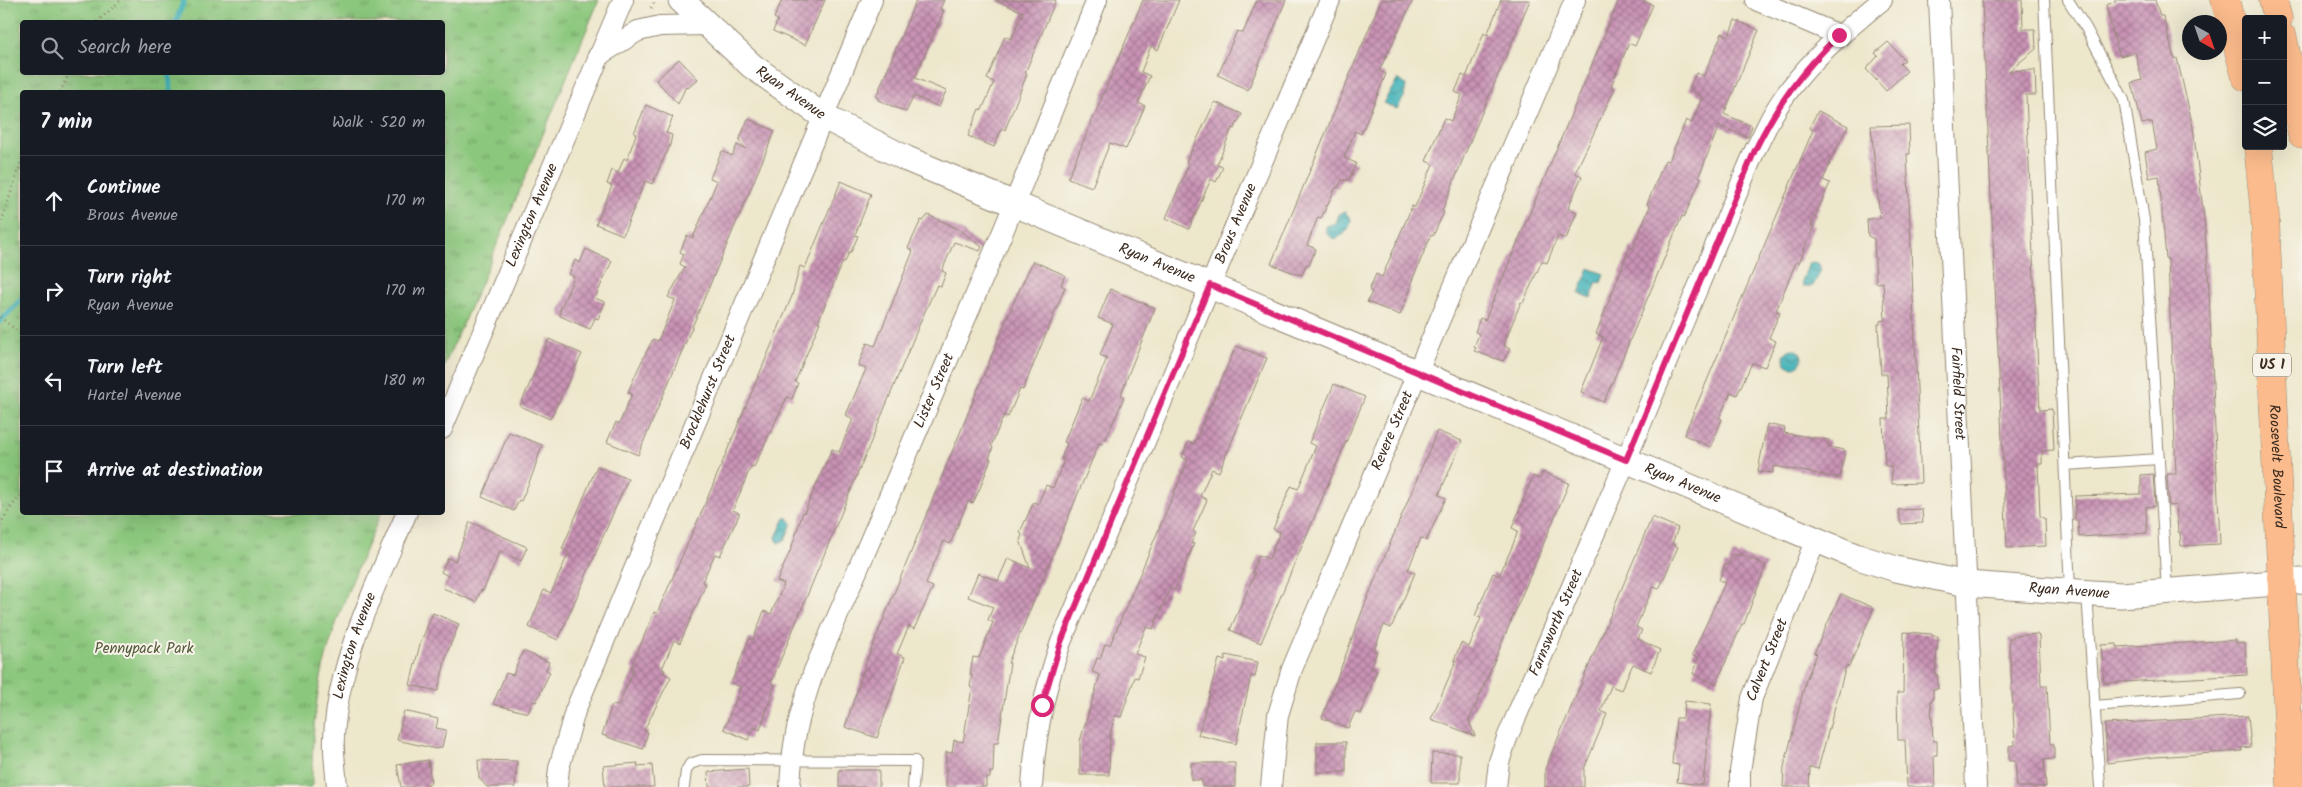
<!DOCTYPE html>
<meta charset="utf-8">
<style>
:root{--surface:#171b24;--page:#20242c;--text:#f1f3f6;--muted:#9ea1a6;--line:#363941}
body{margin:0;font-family:Kalam,sans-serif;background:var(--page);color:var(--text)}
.controls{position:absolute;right:15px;top:15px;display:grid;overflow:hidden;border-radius:5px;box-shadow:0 5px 20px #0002}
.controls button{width:45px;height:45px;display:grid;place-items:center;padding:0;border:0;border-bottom:1px solid var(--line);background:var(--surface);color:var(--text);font:25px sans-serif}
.compass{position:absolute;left:2182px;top:15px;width:45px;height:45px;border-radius:50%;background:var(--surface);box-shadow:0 5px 20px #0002;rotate:140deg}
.stop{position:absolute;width:15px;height:15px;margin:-11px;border:4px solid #db2777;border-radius:50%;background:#fff}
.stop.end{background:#db2777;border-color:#fff;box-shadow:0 1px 5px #0008}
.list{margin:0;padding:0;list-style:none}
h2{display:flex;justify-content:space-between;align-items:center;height:65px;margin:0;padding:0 20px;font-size:21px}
h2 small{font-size:16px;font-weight:400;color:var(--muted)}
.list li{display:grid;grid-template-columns:32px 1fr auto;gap:15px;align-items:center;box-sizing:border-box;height:90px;padding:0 20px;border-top:1px solid var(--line)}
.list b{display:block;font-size:19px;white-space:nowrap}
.list p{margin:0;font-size:16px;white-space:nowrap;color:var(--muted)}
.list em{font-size:16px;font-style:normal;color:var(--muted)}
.icon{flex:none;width:28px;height:28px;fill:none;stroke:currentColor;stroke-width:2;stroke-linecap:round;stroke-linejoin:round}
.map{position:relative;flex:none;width:2302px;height:787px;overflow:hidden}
.search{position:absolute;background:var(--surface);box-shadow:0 5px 20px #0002;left:20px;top:20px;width:425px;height:55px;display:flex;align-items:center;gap:12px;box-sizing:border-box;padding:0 18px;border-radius:5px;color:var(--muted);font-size:19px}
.panel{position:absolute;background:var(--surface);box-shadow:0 5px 20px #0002;left:20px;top:90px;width:425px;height:425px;border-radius:5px}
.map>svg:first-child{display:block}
</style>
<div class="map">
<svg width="2302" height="787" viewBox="0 0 2302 787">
<defs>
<pattern id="park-tufts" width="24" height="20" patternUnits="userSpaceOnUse" patternTransform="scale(1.25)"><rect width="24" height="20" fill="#8bc77d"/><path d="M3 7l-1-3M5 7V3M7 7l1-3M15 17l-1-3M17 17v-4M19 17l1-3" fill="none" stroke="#73a266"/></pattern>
<pattern id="water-waves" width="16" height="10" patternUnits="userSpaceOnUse" patternTransform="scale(1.25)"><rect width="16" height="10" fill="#44b4ba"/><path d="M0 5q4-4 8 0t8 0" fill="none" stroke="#3a9397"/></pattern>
<pattern id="building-cross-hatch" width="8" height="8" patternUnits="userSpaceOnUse" patternTransform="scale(1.25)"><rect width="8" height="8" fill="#c993b5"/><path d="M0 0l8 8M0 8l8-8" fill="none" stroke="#a47893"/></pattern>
</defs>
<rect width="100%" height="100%" fill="#f7f3e8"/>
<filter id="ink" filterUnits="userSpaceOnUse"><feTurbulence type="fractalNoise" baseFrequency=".02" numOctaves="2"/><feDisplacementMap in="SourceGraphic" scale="10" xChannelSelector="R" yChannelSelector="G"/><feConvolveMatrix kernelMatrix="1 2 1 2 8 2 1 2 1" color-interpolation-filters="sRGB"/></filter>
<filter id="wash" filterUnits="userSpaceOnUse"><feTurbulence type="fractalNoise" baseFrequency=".0096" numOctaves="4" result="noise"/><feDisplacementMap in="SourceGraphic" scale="20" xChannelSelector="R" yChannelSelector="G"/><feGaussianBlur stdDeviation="1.12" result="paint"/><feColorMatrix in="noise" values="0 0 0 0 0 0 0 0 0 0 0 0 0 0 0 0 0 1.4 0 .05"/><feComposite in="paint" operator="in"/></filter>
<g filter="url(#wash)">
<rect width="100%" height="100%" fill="#ede7cc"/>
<!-- park -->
<path fill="url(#park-tufts)" stroke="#63784e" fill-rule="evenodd" d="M0 0H599L481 283 443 368 442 92H22V512L381 513C357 570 330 627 319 688 313 721 312 754 312 787H0ZM22 22H442V72H22Z"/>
<!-- water -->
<g fill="url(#water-waves)" stroke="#406f6c">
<polygon points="1398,79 1406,85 1404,97 1397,109 1383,103"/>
<path d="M1345 212 1351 219C1350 230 1344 236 1334 239L1326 233V226L1336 223 1339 214Z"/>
<polygon points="1815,262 1819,264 1821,270 1813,286 1803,286 1802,281 1809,263"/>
<polygon points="1589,268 1604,274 1601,283 1597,282 1591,298 1579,293"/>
<circle cx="1793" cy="358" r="9"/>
<polygon points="785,518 788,518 792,523 785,540 778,543 776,537"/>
</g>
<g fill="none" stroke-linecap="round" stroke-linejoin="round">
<!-- stream -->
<g stroke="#44b4ba" stroke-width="5.5">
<polyline points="176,22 184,0"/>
<polyline points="169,72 171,92"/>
<polyline points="0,321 22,299"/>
</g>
</g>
<g id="blocks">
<!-- building -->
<g fill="url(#building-cross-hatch)">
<polygon points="782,0 825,0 805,45 773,31 778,20 774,18"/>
<polygon points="916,0 944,0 940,9 944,10 915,78 946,91 939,107 914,96 906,112 878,100 879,98 876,97"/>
<polygon points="995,0 1056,0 1025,73 1027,74 1005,130 1002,128 994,147 968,136 979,109 982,110 994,82 987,79 1005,36 1011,39 1023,12"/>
<polygon points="1143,0 1179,0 1158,50 1151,46 1141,72 1150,76 1138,103 1145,106 1126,149 1110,143 1092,187 1068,178"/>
<polygon points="1257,0 1286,0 1248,90 1218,75 1237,31 1243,33"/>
<polygon points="1381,0 1413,0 1379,71 1386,74 1361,134 1355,131 1344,158 1356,163 1349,180 1342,180 1338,188 1336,187 1321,218 1318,217 1307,245 1316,249 1309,265 1307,264 1302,275 1294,273 1271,264"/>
<polygon points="1501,0 1530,0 1475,129 1442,211 1444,212 1433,236 1431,235 1409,288 1411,288 1400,315 1367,302 1372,292 1369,290 1376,274 1382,277 1412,206 1415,207 1433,164 1426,161 1444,118 1451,121 1462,95 1455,92 1462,75 1466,77 1484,33 1487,35"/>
<polygon points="1619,0 1641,0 1653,5 1635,46 1629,43 1611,86 1615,88 1575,173 1582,176 1568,208 1577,212 1566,239 1558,236 1547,263 1542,261 1523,303 1521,302 1505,341 1504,346 1510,349 1503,361 1474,351 1476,348 1474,347 1479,334 1475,332 1480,318 1485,320"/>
<polygon points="1982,0 2022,0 2023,29 2035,29 2036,49 2009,71 2035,70 2036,95 2026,95 2038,372 2040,410 2052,409 2054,450 2042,451 2042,464 2038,464 2040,516 2045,519 2046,546 2007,548"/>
<polygon points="2114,0 2155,0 2160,16 2163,16 2174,58 2177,58 2193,127 2204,218 2208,270 2220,544 2181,546 2180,532 2178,532 2176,505 2169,506 2167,474 2176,474 2168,259 2166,259 2159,176 2149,178 2145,152 2157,149 2152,122 2142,124 2132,83 2142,80 2135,52 2120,56 2116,45 2106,5 2115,2"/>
<polygon points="1735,20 1759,30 1724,114 1752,126 1748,137 1719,126 1699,176 1701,178 1684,217 1682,216 1604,402 1581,392 1603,337 1596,334 1630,247 1633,248 1650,206 1647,204 1665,160 1669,161 1686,120 1692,123 1702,97 1689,89 1696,73 1704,76 1722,33 1729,36"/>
<polygon points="1888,42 1905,60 1900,64 1907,71 1886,91 1866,69 1878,56 1875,53"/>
<polygon points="679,59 698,79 688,88 686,86 678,104 656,80"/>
<polygon points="1215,102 1242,114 1234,129 1232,128 1217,165 1223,167 1216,182 1211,179 1189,229 1166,218 1189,164 1186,162"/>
<polygon points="646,105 673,117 666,133 672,135 670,145 652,184 645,181 623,235 596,224 612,186 607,184 612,170 618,173 624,158 627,160 636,134 634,133"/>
<polygon points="1818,111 1848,126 1829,163 1830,164 1823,180 1830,183 1811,225 1814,226 1799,263 1796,262 1776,311 1780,312 1769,338 1776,341 1765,367 1752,363 1737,395 1731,392 1719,418 1722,419 1711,447 1684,435 1813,130 1809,128"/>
<polygon points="748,119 775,131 638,455 607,442 616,422 619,424 632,394 628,392 638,369 653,339 658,341 675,300 668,297 685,267 680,264 684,254 680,252 687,235 693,238 717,181 710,178 722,151 732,156 737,145 746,149 739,141"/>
<polygon points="1909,125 1910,154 1907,154 1921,483 1892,484 1891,466 1885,466 1883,419 1889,419 1887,374 1881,374 1878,324 1880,324 1880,321 1885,320 1883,282 1876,283 1874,239 1868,236 1867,219 1880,218 1871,126"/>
<polygon points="841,181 871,194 855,235 858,236 851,252 849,252 845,262 843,261 818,322 820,322 795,382 798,383 792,399 787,397 754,467 752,466 749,471 733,510 739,513 739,515 720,556 715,554 702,582 706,584 680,643 674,640 662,669 665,670 664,673 671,677 644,730 648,732 643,749 602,735 612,705 618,706 634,669 631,668 654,612 657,613 702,511 792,296 800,266 805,268"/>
<polygon points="928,215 959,229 982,247 980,251 954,242 942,271 946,273 941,286 937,285 922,318 771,683 775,685 760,730 753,727 748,740 724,729 741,687 731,683 749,639 753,640 764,611 771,614 784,584 777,581 791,549 803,512 804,513 832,449 839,452 853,419 846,415 866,369 858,366 867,343 875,346 913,251 908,248 921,220 923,221"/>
<polygon points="586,249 612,261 595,298 605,302 598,319 595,318 590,329 560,316 560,310 574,277 569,274 575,260 580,263"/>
<polygon points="1033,261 1065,275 1061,285 1065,287 1023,390 1020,389 1008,417 1004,415 991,446 993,447 989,459 991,459 980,488 973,503 968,501 950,544 944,541 932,568 926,584 933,587 914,629 909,626 897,654 905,657 877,738 845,727 867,660 897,586 1015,299"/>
<polygon points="1110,289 1155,308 1128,375 1121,395 1124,397 1117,414 1103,444 1099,443 1008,663 1010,663 998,743 994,743 993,772 990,772 990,778 986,778 986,787 946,787 946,752 952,753 954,740 963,742 972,688 970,687 972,675 970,675 973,657 979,658 993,622 988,620 993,607 968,597 978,573 998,581 1008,558 1030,568 1020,540 1022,535 1020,532 1034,502 1038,504 1046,485 1053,488 1064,460 1061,459 1067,443 1064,442 1082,398 1089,401 1107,358 1100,355 1113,324 1098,318"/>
<polygon points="549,339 582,354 550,419 520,406"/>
<polygon points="1236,346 1267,358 1219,472 1212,469 1200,496 1207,500 1193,531 1196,533 1191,543 1194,544 1175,590 1170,588 1153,629 1146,627 1135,654 1145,657 1138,678 1135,677 1121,717 1115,715 1110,734 1109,775 1080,775 1080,741 1100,675 1092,672 1097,658 1100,659 1105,644 1110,645 1188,460 1182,457 1188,442 1194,444"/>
<polygon points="1334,384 1365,397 1261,643 1230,630 1255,573 1252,572 1258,557 1259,555 1269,559 1280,532 1273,529 1291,486 1298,489 1316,446 1309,443"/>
<polygon points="1767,424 1785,428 1784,433 1829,440 1828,447 1845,450 1840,478 1774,466 1773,473 1758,471"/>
<polygon points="1437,431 1462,441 1439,495 1446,498 1426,541 1421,538 1408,570 1415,573 1391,628 1384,625 1374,650 1377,651 1371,668 1377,670 1361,714 1355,712 1348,728 1322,718 1366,601"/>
<polygon points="509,432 542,445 533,473 521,501 519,500 514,511 482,497"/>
<polygon points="597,466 628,479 558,640 529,627 544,590 551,593 569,552 562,549"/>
<polygon points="1543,472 1569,483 1469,721 1475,736 1431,719 1456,661 1454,660 1461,643 1469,647 1481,618 1475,616 1493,573 1499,576 1512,547 1518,531 1512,528 1533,476 1540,479"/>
<polygon points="2153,474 2155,506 2146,507 2147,533 2079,537 2078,521 2075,521 2075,496 2141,494 2141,475"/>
<polygon points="1922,509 1923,523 1901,524 1898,510"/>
<polygon points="1652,517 1678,528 1672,544 1678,547 1659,589 1653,587 1636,627 1642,630 1638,639 1660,650 1651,672 1633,664 1621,690 1611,686 1601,711 1607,714 1584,769 1584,787 1545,787 1545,769"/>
<polygon points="470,522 527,547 521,561 500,551 483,591 481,590 476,602 443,588 448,576 441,572 448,558 455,561"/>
<polygon points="1733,554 1739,556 1740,554 1766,565 1744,624 1742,624 1716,684 1693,674 1699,658 1692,655 1725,583 1719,580 1725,564 1728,565"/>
<polygon points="1841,594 1874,608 1849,667 1846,666 1818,769 1810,767 1809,787 1783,787 1784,767 1806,680 1817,654 1814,653"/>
<polygon points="433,613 459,624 447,653 438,691 410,685 420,644"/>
<polygon points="1904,632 1932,634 1932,636 1938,636 1935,675 1937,674 1938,689 1933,689 1933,700 1931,700 1933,741 1937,741 1937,755 1934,755 1935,787 1907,787 1905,740 1898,740 1897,693 1903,693"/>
<polygon points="2037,634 2039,636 2041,686 2047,685 2050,744 2054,744 2054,759 2044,760 2046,787 2017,787 2015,761 2009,761 2009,746 2015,745 2009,638 2013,638 2013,636"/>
<polygon points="2236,640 2236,643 2245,643 2247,675 2104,683 2101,645 2117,644 2117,647"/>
<polygon points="523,651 549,662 546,670 550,672 536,702 533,701 528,713 493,704 506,673 513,675"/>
<polygon points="1226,655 1258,662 1255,677 1251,676 1236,744 1198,735 1219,659 1225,661"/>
<polygon points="1685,701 1711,704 1703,785 1677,782 1679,765 1672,764 1676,718 1683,718"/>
<polygon points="404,711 438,719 436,728 446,730 442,747 436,749 397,740"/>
<polygon points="2248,716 2251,747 2241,748 2242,751 2155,757 2107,763 2105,724"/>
<rect x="1317" y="742" width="29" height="30"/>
<polygon points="1432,753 1460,754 1460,783 1431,783"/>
<polygon points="428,760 431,783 427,784 428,787 401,787 397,765"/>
<polygon points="478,760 517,761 515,787 487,787 479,778"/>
<polygon points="638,763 637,766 652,765 654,787 605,787 603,766"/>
<polygon points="1191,763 1235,763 1235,787 1202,787 1202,780 1191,780"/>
<polygon points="748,769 749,787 709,787 708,772"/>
<rect x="839" y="770" width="40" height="17"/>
</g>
</g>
</g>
<g filter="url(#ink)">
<use href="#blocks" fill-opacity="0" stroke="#948875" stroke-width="1"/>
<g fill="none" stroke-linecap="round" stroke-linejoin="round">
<!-- service casing -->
<g stroke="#948875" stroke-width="12">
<g id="service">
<polyline points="2044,0 2070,591"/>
<polyline points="2068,0 2086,28 2124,100 2144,220 2167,591"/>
<polyline points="2065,465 2159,459"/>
<polyline points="2087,593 2100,787"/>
<polyline points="2094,706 2240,694"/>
<polyline points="684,787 686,771 690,764 702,760 915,761 913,787"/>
</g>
</g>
<!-- minor casing -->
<g stroke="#948875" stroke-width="22">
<g id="minor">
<polyline points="1756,0 1839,35"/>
<path id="s1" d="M1939 0 1976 787"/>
<polyline points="598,56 638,31 660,26 706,25"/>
<path id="s2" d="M442 429 623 0"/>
<path id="s3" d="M337 787C336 771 333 754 334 737 338 658 377 584 407 512"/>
<path id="s4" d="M557 787 559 768 575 711 872 0"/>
<path id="s5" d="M790 787C792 742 799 714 814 671L1004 229 1097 0"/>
<path id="s6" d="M1032 787C1035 736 1044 690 1061 642L1330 0"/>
<path id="s7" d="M1271 787 1278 715 1292 669 1575 0"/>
<path id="s8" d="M1496 787 1499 762 1507 738 1626 460 1755 150C1761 139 1766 127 1772 116 1799 68 1841 34 1882 0"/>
<path id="s9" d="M1740 787V771L1752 698 1816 539"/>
</g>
</g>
<!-- tertiary casing -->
<g stroke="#948875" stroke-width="27">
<g id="tertiary">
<path id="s10" d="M681 0 752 66 824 117 907 159 1855 556 1896 569 1967 584 2121 595 2302 581"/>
</g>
</g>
<!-- trunk casing -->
<g stroke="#948875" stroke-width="29">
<g id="trunk">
<polyline points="2225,0 2246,77"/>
<polyline points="2273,0 2278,19"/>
<polyline points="2283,38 2302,134"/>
<path id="s11" d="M2258 146 2265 216 2291 787"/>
</g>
</g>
<!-- path -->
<g stroke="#948875" stroke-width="3" stroke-dasharray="1 4" stroke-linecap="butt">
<polyline points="651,8 654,3"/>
<polyline points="97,22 121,0"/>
<polyline points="60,92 70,72"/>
<polyline points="0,226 22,159"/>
<polyline points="0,317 22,335"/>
<polyline points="0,525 11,507 22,494"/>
</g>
<!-- service -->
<use href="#service" stroke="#fff" stroke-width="10"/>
<!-- minor -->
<use href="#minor" stroke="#fff" stroke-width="20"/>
<!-- tertiary -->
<use href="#tertiary" stroke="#fff" stroke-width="25"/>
<!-- trunk -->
<use href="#trunk" stroke="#fbbb8c" stroke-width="28"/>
</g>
</g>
<g fill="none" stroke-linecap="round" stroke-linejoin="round" filter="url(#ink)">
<!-- route -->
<path stroke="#db2777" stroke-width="6" d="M1042 705 1061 642 1210 285 1626 460 1755 150C1778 103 1801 72 1839 35"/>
</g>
<g text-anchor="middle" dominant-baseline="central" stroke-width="4" stroke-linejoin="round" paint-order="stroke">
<!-- shield labels -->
<rect fill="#f7f3e8" stroke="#73665b" stroke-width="1" x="2253" y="353.5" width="38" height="23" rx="4"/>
<g font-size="14" font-weight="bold" fill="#3b2a1e">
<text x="2272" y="365">US 1</text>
</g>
<!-- street labels -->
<g font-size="15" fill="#3b2a1e" stroke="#f7f3e8">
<text stroke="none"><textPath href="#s10" startOffset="144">Ryan Avenue</textPath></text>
<text stroke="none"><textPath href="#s2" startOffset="232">Lexington Avenue</textPath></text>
<text stroke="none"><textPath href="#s6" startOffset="602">Brous Avenue</textPath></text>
<text stroke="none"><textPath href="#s10" startOffset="549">Ryan Avenue</textPath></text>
<text stroke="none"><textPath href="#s5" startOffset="424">Lister Street</textPath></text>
<text stroke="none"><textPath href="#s4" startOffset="424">Brocklehurst Street</textPath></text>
<text stroke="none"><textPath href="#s1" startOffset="394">Fairfield Street</textPath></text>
<text stroke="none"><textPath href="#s7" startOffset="379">Revere Street</textPath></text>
<text stroke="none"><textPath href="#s11" startOffset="321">Roosevelt Boulevard</textPath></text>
<text stroke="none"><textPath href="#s10" startOffset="1119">Ryan Avenue</textPath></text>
<text stroke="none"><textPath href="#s10" startOffset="1524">Ryan Avenue</textPath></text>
<text stroke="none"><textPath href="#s8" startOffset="176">Farnsworth Street</textPath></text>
<text stroke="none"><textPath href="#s3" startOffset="144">Lexington Avenue</textPath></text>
<text stroke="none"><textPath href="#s9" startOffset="131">Calvert Street</textPath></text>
</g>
<!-- park labels -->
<g font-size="15" fill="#53593a" stroke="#f7f3e8">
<text x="144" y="649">Pennypack Park</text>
</g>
</g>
</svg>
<div class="controls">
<button>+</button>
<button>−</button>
<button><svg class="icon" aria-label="layers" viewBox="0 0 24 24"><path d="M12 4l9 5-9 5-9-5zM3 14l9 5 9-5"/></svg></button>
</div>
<svg class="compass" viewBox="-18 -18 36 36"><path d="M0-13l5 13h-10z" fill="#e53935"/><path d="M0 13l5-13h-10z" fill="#9ea1a6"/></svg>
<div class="stop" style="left:1042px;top:705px"></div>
<div class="stop end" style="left:1839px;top:35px"></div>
<div class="search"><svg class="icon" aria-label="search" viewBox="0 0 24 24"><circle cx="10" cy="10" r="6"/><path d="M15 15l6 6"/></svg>Search here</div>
<section class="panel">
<h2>7 min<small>Walk · 520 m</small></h2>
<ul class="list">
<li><svg class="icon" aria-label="ahead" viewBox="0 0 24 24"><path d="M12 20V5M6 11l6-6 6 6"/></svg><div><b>Continue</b><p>Brous Avenue</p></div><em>170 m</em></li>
<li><svg class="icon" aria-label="right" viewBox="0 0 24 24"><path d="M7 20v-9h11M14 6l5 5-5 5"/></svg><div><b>Turn right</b><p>Ryan Avenue</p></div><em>170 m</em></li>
<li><svg class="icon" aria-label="left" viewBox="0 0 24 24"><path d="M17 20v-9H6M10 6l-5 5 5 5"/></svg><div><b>Turn left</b><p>Hartel Avenue</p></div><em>180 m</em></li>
<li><svg class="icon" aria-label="arrive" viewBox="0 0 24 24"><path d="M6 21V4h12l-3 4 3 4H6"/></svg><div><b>Arrive at destination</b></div></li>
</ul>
</section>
</div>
